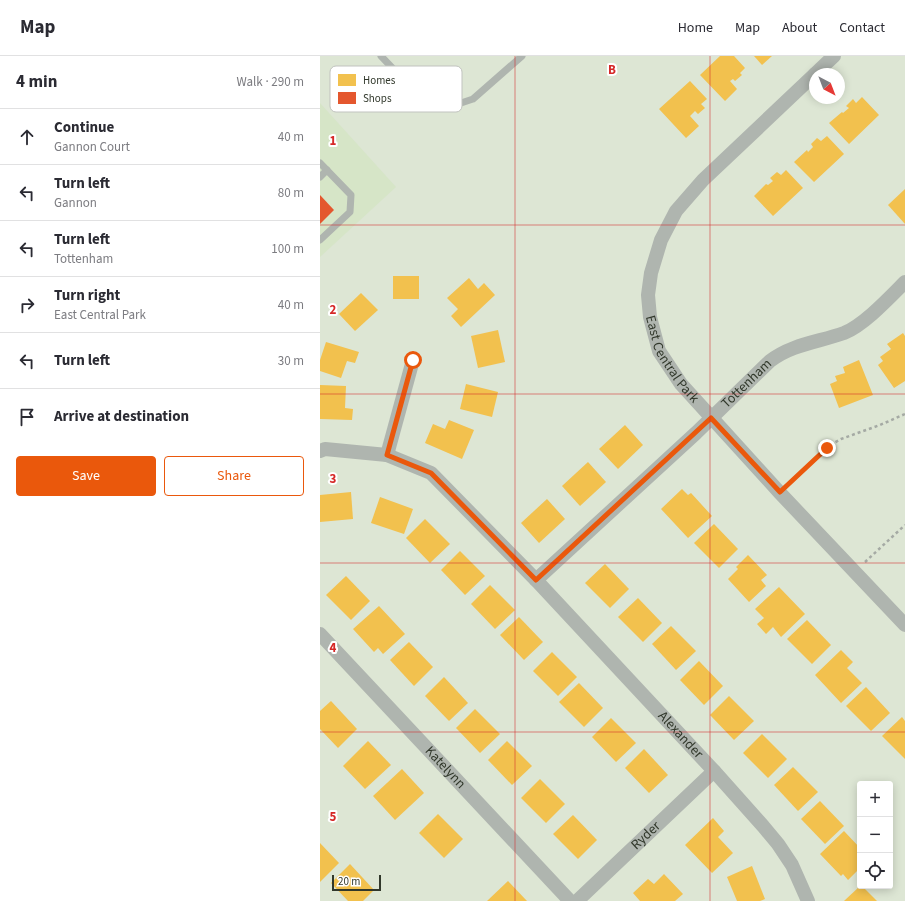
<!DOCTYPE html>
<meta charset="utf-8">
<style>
:root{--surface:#fff;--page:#f7f7f7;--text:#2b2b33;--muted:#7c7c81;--line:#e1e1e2;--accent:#ea580c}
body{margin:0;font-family:"Source Sans 3",sans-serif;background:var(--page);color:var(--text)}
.controls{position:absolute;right:12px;bottom:12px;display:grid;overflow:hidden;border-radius:4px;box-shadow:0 2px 10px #0003}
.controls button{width:36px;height:36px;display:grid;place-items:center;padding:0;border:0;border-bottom:1px solid var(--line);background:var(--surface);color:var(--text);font:20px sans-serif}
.compass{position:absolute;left:489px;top:12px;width:36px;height:36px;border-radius:50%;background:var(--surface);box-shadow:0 2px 10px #0003;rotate:138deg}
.scale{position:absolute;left:12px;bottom:10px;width:49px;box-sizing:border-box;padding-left:4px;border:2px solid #31382b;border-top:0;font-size:11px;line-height:14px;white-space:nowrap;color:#31382b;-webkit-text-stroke:3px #fff;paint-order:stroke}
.stop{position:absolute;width:12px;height:12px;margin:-9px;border:3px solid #ea580c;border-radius:50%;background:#fff}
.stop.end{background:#ea580c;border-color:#fff;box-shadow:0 1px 4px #0008}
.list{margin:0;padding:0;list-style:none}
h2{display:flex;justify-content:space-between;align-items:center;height:52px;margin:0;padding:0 16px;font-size:17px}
h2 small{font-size:13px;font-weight:400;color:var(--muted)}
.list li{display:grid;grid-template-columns:26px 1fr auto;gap:12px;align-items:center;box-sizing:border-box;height:56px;padding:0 16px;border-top:1px solid var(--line)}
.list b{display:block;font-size:15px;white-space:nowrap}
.list p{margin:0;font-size:13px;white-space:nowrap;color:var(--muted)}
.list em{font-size:13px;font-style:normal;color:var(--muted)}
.actions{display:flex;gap:8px;padding:12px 16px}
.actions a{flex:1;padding:9px 0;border:1px solid var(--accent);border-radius:4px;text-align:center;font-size:14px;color:var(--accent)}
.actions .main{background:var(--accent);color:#fff}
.icon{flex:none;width:22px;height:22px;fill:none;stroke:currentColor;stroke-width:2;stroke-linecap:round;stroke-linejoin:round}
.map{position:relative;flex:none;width:585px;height:845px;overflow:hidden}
header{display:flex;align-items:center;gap:24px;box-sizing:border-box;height:56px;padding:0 20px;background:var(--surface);border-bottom:1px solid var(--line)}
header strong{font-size:19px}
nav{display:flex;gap:22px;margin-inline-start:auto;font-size:14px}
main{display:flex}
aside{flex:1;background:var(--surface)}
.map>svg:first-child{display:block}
</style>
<header>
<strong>Map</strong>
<nav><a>Home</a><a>Map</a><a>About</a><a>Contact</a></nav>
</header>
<main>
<aside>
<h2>4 min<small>Walk · 290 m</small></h2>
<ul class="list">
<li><svg class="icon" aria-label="ahead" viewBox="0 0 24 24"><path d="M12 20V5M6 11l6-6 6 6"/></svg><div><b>Continue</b><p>Gannon Court</p></div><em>40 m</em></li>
<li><svg class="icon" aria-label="left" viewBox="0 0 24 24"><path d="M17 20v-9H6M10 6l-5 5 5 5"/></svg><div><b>Turn left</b><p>Gannon</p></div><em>80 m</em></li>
<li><svg class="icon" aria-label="left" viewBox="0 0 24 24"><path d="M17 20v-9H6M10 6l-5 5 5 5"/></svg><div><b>Turn left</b><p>Tottenham</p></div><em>100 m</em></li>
<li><svg class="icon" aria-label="right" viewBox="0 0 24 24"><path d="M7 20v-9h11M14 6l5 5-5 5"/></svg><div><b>Turn right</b><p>East Central Park</p></div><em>40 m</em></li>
<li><svg class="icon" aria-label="left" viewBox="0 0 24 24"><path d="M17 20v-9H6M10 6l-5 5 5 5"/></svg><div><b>Turn left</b></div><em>30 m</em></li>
<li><svg class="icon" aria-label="arrive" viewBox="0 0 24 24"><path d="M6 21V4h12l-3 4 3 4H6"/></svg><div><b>Arrive at destination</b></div></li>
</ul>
<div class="actions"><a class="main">Save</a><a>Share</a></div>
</aside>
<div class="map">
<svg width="585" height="845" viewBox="0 0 585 845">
<rect width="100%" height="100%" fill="#dde6d4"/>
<!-- built -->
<polygon fill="#d6e5c7" points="0,47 76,131 0,201"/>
<!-- homes -->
<g fill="#f2c14e">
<polygon points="400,0 414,0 425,12 420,17 422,19 415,25 413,23 410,25 417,33 405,45 380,19"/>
<polygon points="434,0 452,0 442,9"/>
<polygon points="370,25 387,43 381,48 385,52 378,58 375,55 370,60 379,70 366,82 339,53"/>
<polygon points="542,41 559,59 529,88 509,67 522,56 523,57 529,52 526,50 533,43 536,47"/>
<polygon points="507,80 524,98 494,126 474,106 487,94 488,96 493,91 491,88 497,82 501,85"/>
<polygon points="466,114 483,132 453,160 434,140 446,128 448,129 453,125 450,122 457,116 461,119"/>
<polygon points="585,133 585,168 568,149"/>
<rect x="73" y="220" width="26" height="23"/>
<polygon points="149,222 158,233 164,227 175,239 141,271 131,260 138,253 127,242"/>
<polygon points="41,237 58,254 35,275 19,258"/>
<polygon points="178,274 185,306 158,312 151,280"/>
<polygon points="583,277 585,280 585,325 574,332 558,309 563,305 560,301 571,293 567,288"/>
<polygon points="6,286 39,296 35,307 27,305 21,322 0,315 0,304"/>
<polygon points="539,304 553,339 519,352 510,328 517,325 515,320 525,317 523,311"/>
<polygon points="146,328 178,336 172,361 140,353"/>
<polygon points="0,329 26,330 25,352 33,353 32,364 0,363"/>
<polygon points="129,364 154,374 142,403 105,387 113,368 125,373"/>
<polygon points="305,369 323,389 298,413 279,393"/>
<polygon points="268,406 286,426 260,450 242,430"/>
<polygon points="362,433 368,439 371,437 392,460 368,482 341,453"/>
<polygon points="31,436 33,463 0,466 0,439"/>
<polygon points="60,441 93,453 84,478 51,467"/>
<polygon points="227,443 245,463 219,487 201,467"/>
<polygon points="105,463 130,488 110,507 86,482"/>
<polygon points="394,468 418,493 399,512 374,487"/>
<polygon points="140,495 165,520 145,539 121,514"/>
<polygon points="428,499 447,519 441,524 446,530 429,546 408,523 418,513 416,511"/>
<polygon points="285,508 309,533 290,552 265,527"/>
<polygon points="26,520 50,545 31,564 6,539"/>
<polygon points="170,529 195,554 175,573 151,548"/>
<polygon points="459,531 485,558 461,581 453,571 446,578 437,568 444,562 435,553"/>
<polygon points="318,542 342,567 323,586 298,561"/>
<polygon points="59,550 85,578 63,598 58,592 54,596 33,573"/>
<polygon points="199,561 223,586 204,604 180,579"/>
<polygon points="487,564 511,589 492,608 467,583"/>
<polygon points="351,570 376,595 356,614 332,588"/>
<polygon points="89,586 113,611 94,630 70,604"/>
<polygon points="521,594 533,606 527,612 542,627 521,647 495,619"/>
<polygon points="232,596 257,621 238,640 213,615"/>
<polygon points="379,605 403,630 384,649 360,624"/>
<polygon points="124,621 148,647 129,665 105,640"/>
<polygon points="259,627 283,652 264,671 239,646"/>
<polygon points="546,631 570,657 551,675 526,650"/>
<polygon points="409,640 434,665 414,684 390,659"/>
<polygon points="11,645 37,673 18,692 0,673 0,655"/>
<polygon points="155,653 180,678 160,697 136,672"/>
<polygon points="582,661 585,665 585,703 562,680"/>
<polygon points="291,662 316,687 296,706 272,681"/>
<polygon points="442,678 467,703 448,722 423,697"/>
<polygon points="48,685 71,709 45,733 23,710"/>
<polygon points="187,685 212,710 192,729 168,704"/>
<polygon points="324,693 348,719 329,737 305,712"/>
<polygon points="473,711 498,736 478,755 454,729"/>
<polygon points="82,713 104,737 75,764 53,740"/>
<polygon points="220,723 245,748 226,767 201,742"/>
<polygon points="500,745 524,770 505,788 481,763"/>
<polygon points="118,758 143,783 124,802 99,777"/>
<polygon points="253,759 277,784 258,803 233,778"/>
<polygon points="393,762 404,775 398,781 413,797 392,817 365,789"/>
<polygon points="524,775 540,792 540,812 528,824 523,818 521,820 500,798"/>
<polygon points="0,787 19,807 0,826"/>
<polygon points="30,808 54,834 43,845 28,845 11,827"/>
<polygon points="432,810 445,843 440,845 417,845 407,821"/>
<polygon points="344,818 363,838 355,845 320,845 313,837 328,823 334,828"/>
<polygon points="188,825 207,845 167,845"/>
<polygon points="540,830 542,830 557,845 524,845"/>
</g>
<!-- shops -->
<polygon fill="#e4572e" points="0,139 14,154 0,168"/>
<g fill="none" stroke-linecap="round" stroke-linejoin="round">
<!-- path -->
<g stroke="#a5aaa4" stroke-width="2.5" stroke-dasharray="3 3" stroke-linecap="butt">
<polyline points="471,426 507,391 521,383 560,369 585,358"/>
<polyline points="545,506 585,469"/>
</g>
<!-- service -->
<g stroke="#afb5af" stroke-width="7">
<polyline points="61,0 97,38 114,46 135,49 153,43 202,0"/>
<polyline points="0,107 31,139 30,156 0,184"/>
<polyline points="0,121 7,114"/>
</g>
<!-- minor -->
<g stroke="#afb5af" stroke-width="14">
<path id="s1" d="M495 18 383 124 356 155 341 184 331 217 328 239 330 261 339 295 361 328 460 437 585 569"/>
<polyline points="495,18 514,0"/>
<path id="s2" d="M0 395 5 393 67 399 111 417 216 524 394 715 443 770 458 788 472 809 488 845"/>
<polyline points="67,399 93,304"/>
<path id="s3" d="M216 524 376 377 450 305C472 288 499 286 524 277 544 269 569 242 585 226"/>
<path id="s4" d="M0 578 250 845"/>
<path id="s5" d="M257 845 394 715"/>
</g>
</g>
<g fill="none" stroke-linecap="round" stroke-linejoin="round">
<!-- route -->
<polyline stroke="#ea580c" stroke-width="5" points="93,304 67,399 111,417 216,524 391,362 460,436 507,392"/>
</g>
<!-- grid -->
<path fill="none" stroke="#d62828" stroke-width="1" stroke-opacity="0.55" d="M195 0V845M390 0V845M0 169H585M0 338H585M0 507H585M0 676H585"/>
<g text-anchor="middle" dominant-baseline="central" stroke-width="4" stroke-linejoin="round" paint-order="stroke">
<!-- street labels -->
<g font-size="14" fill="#31382b" stroke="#fff">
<text stroke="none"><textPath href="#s1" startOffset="355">East Central Park</textPath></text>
<text stroke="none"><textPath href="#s3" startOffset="288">Tottenham</textPath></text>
<text stroke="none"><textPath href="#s2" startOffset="477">Alexander</textPath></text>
<text stroke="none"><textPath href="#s4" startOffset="183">Katelynn</textPath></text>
<text stroke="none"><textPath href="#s5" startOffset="95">Ryder</textPath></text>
</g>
</g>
<!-- legend -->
<rect x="10" y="10" width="132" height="46" rx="6" fill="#fff" stroke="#c1c3bf" stroke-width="1"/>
<rect x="18" y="18" width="18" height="12" fill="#f2c14e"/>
<rect x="18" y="36" width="18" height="12" fill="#e4572e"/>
<g font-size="11" fill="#31382b">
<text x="43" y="28">Homes</text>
<text x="43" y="46">Shops</text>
</g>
<g font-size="13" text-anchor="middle" font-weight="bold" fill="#d62828" stroke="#fff" stroke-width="4" stroke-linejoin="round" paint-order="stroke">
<text x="292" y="18">B</text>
<text x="13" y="89">1</text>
<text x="13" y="258">2</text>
<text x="13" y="427">3</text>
<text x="13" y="596">4</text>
<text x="13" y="765">5</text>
</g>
</svg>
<div class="controls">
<button>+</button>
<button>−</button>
<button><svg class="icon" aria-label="locate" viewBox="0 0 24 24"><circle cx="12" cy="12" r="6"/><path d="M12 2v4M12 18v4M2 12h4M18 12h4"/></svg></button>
</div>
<svg class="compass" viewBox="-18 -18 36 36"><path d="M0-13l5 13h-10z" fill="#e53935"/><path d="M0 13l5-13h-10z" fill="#7c7c81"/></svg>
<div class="scale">20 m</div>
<div class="stop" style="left:93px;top:304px"></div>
<div class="stop end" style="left:507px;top:392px"></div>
</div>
</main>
